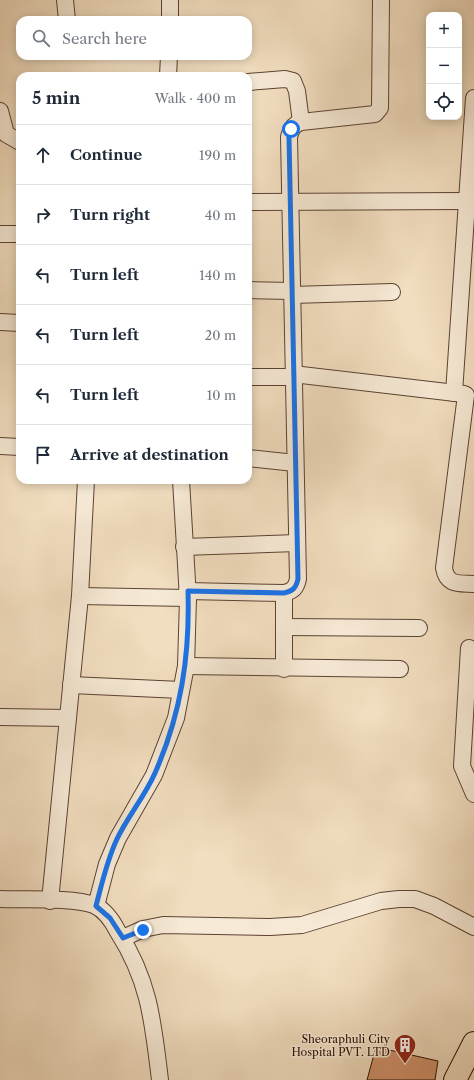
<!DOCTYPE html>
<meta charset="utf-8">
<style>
:root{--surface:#fff;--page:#f2f2f3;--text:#1f2937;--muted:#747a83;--line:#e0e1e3}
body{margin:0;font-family:"Libre Caslon Text",serif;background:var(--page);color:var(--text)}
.controls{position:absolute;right:12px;top:12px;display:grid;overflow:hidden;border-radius:8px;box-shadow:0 2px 10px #0003}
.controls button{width:36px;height:36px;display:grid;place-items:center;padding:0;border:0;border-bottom:1px solid var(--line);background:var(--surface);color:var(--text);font:20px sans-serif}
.stop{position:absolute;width:12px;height:12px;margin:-9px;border:3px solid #1a73e8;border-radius:50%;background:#fff}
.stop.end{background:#1a73e8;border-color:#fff;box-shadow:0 1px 4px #0008}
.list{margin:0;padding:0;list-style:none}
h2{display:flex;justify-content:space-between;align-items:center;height:52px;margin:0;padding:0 16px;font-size:17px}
h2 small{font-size:13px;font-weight:400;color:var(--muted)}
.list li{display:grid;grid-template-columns:26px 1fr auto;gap:12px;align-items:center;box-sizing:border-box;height:60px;padding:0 16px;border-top:1px solid var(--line)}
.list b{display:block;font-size:15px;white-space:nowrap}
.list em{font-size:13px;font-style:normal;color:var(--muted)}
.icon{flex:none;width:22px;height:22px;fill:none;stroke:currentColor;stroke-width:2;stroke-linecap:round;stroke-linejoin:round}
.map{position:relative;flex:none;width:474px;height:1080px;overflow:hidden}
.search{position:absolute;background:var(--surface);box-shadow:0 2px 10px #0003;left:16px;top:16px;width:236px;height:44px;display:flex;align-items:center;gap:10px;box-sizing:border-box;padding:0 14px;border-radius:12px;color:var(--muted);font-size:15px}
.panel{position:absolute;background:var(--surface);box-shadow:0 2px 10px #0003;left:16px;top:72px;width:236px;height:412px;border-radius:12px}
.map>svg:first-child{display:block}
</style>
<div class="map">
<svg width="474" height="1080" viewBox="0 0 474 1080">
<rect width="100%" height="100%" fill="#f1ddbf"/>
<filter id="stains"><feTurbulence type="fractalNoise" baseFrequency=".005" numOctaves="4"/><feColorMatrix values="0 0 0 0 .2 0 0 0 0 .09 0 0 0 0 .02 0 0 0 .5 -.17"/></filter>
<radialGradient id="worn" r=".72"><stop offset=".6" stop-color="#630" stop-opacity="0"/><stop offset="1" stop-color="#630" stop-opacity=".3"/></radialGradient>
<!-- building -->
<polygon fill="#cf906a" stroke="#290e03" points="376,1047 438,1061 435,1080 367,1080"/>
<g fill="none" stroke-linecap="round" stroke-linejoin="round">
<!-- street casing -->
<g stroke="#5b4232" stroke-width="18">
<g id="street">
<polyline points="65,0 67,20"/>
<polyline points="170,20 170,0"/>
<polyline points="168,76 169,56"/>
<polyline points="248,82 285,79 293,81 297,91 301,122"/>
<polyline points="0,111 6,134 20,142"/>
<polyline points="248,202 467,201"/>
<polyline points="0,234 20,234"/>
<polyline points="248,290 292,291"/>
<polyline points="292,295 392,292"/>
<polyline points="0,322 20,323"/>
<polyline points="293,374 464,394"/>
<polyline points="248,377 294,377"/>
<polyline points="454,393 474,98"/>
<path d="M466 395 444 568C447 586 459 583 474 584"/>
<polyline points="0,446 20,447"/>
<polyline points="248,458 295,463"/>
<polyline points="184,547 297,543"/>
<path d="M187 591 284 593C293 591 296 588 298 579L289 137C291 129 293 125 301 122L375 114 380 108 381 0"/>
<polyline points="284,593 284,669"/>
<polyline points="80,596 188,598"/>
<polyline points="284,627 419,628"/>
<polyline points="469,648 462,766 474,794"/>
<polyline points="186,666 400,669"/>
<polyline points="71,685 181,690"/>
<polyline points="0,717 68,718"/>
<path d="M0 899C24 900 73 897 94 905 105 910 113 922 118 932 150 982 153 1023 160 1080"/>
<polyline points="50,901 80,596 86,480"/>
<polyline points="96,906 107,864 118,838 154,775 176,718 186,666 187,633 188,598 181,480"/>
<polyline points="123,938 143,929 163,925 270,927 302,925 381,901 399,899 415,899 434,906 474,927"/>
</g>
</g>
<!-- primary casing -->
<g stroke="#290e03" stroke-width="24">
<polyline id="primary" points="455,1080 474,1043"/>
</g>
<!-- street -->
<use href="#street" stroke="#f6e9d5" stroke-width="16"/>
<!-- primary -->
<use href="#primary" stroke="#f1ddbf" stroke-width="22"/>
</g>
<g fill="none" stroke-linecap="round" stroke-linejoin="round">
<!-- route -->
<path stroke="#1a73e8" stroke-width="5" d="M143 930 123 938 110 918 96 906C102 883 107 860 117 839 128 816 145 796 155 773 181 714 190 656 188 591L284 593C293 591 296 588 298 579L289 137 291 129"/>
</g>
<!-- icons -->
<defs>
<g id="building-pin" transform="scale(1.15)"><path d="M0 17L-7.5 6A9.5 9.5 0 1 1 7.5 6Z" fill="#8f2418" stroke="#f6e9d5"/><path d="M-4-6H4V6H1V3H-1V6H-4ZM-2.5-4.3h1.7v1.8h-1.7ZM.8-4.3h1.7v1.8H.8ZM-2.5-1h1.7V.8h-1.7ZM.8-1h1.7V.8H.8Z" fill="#fff"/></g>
</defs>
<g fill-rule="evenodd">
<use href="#building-pin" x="405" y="1045"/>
</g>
<g text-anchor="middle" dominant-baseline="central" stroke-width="3" stroke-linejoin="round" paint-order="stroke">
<!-- poi labels -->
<g font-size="11" fill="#290e03" stroke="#f6e9d5" text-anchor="end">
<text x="390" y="1039">Sheoraphuli City<tspan x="390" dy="13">Hospital PVT. LTD</tspan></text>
</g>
</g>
<rect width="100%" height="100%" filter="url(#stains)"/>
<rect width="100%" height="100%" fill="url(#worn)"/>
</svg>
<div class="controls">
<button>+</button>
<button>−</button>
<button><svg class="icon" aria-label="locate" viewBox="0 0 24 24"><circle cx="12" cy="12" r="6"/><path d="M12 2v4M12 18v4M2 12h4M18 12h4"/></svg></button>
</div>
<div class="stop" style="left:291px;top:129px"></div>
<div class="stop end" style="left:143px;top:930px"></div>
<div class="search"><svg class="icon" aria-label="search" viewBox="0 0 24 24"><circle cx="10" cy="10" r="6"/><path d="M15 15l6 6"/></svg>Search here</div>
<section class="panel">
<h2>5 min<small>Walk · 400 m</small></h2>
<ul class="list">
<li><svg class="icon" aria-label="ahead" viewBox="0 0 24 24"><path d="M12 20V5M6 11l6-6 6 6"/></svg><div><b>Continue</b></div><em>190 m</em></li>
<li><svg class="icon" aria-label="right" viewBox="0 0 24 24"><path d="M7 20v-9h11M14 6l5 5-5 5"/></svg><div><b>Turn right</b></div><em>40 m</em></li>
<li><svg class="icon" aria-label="left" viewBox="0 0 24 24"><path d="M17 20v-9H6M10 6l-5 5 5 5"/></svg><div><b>Turn left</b></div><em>140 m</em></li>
<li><svg class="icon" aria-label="left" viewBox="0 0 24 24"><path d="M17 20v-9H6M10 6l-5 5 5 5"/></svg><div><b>Turn left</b></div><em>20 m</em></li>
<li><svg class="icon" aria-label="left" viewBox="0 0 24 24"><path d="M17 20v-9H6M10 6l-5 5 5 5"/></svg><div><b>Turn left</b></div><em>10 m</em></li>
<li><svg class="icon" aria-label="arrive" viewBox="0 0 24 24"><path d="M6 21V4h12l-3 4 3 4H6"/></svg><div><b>Arrive at destination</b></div></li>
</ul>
</section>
</div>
